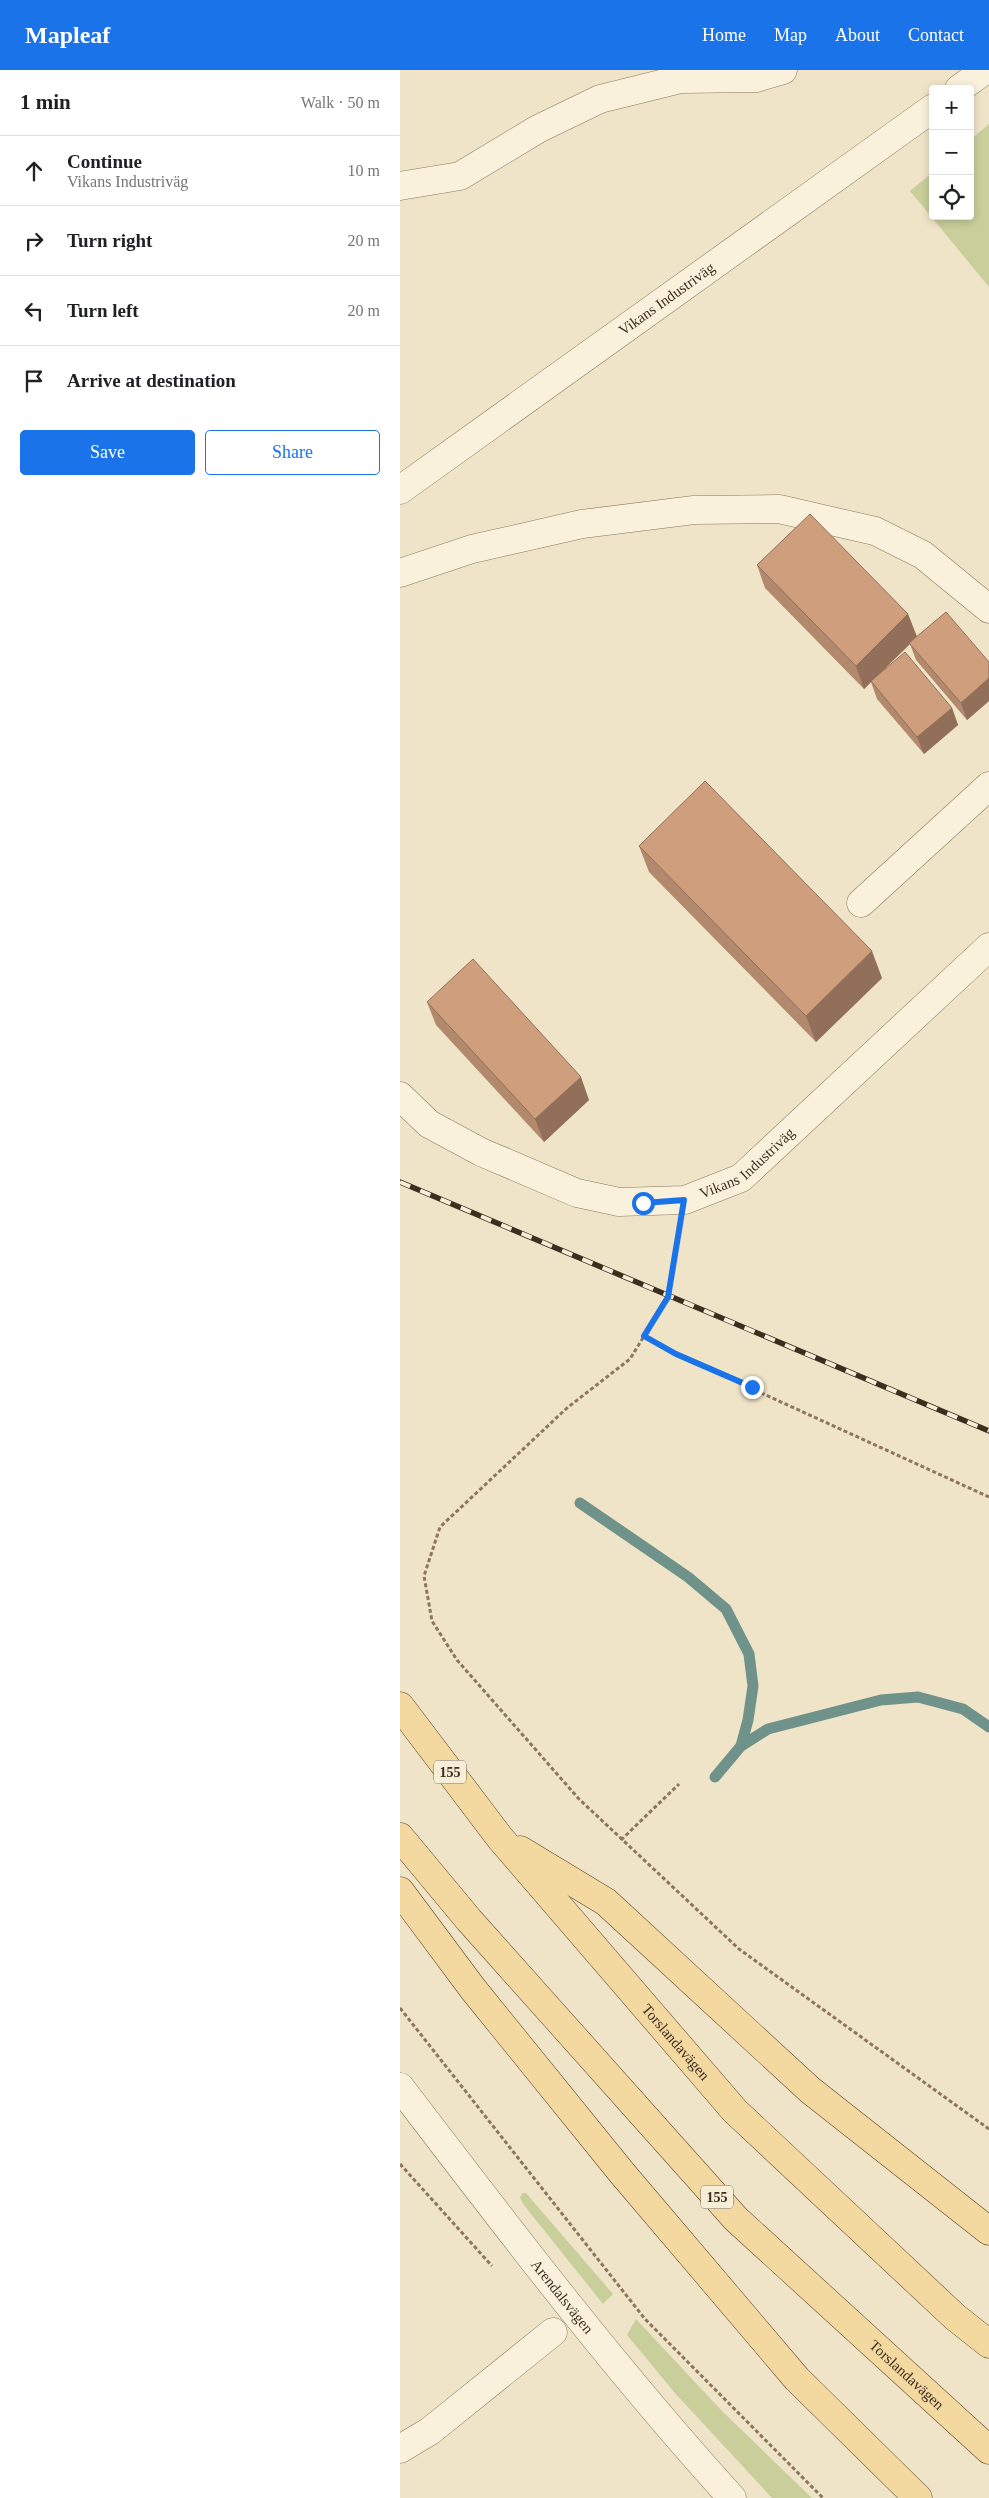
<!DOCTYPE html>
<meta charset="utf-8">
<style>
:root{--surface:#fff;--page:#f2f2f2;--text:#202124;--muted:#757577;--line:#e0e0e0;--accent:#1a73e8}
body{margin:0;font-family:Georgia,serif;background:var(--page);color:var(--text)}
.controls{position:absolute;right:15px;top:15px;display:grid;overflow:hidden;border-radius:5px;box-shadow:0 2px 8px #0003}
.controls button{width:45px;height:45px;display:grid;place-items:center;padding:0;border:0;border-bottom:1px solid var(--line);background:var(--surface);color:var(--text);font:25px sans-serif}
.stop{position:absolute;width:15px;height:15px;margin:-11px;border:4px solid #1a73e8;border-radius:50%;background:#fff}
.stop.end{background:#1a73e8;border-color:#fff;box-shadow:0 1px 5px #0008}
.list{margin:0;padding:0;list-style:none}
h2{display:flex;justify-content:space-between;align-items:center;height:65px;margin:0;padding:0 20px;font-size:21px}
h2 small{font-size:16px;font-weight:400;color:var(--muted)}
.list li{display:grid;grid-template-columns:32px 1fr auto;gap:15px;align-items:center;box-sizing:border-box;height:70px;padding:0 20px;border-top:1px solid var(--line)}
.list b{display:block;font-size:19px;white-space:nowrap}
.list p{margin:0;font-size:16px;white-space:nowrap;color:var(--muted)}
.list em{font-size:16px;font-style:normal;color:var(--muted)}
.actions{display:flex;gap:10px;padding:15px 20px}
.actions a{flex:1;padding:11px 0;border:1px solid var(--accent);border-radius:5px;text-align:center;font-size:18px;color:var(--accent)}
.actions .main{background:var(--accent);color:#fff}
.icon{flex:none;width:28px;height:28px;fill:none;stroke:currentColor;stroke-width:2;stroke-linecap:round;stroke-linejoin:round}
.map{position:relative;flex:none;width:589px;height:2428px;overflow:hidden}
header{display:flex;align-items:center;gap:30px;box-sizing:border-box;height:70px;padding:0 25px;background:var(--accent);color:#fff}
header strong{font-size:24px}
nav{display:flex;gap:28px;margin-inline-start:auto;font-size:18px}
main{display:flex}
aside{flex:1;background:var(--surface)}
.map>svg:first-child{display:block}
</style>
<header>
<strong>Mapleaf</strong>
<nav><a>Home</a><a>Map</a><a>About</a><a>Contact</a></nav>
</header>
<main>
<aside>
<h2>1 min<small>Walk · 50 m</small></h2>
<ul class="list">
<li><svg class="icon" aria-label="ahead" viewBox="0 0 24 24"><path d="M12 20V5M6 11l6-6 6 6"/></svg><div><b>Continue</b><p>Vikans Industriväg</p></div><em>10 m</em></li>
<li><svg class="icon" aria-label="right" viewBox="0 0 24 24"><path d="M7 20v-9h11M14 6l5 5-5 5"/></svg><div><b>Turn right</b></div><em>20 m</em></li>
<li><svg class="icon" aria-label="left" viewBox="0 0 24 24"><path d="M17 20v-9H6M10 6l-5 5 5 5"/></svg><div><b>Turn left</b></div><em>20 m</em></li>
<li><svg class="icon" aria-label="arrive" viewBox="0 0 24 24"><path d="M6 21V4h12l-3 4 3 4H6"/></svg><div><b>Arrive at destination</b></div></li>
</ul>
<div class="actions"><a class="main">Save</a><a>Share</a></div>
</aside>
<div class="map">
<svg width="589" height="2428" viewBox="0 0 589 2428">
<rect width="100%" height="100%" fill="#f0e4c8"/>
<!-- green -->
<g fill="#c9cf9b">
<polygon points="589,54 589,217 510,121 533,102 533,146 570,146 570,70"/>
<polygon points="122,2123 126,2123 213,2224 203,2234 123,2134 120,2128"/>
<polygon points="236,2249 322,2341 412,2428 372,2428 274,2322 227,2265"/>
</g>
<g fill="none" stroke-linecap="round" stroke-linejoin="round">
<!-- stream -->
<g stroke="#6f938a" stroke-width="11">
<polyline points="180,1433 288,1507 326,1539 349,1584 353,1616 348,1650 341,1676"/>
<polyline points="315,1707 341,1676 368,1659 481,1630 518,1627 563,1639 589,1657"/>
</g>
<!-- minor casing -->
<g stroke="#8d765c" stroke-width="29">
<g id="minor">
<polyline points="559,19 585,0"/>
<polyline points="0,116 60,106 138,59 200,29 281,9 356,8 383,0"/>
<path id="s1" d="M0 420 533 38"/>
<polyline points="0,503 72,479 182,454 294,440 379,439 475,461 523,485 589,539"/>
<polyline points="461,833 589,716"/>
<path id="s2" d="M0 1026 29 1054 81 1082 177 1123 219 1132 285 1130 341 1108 589 877"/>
<path id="s3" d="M0 2017C107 2157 213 2297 332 2428"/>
<polyline points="0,2379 30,2361 153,2262"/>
</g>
</g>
<!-- major casing -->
<g stroke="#5b4430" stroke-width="29">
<g id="major">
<path id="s4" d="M0 1636 100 1768 335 2041 555 2247 589 2274"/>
<path id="s5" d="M0 1767 69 1850 336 2149 589 2380"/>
<polyline points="120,1780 206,1832 410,2020 589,2161"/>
<polyline points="0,1821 73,1919 222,2103 397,2309 518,2428"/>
</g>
</g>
<!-- path -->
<g stroke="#8d765c" stroke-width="3" stroke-dasharray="4 2.5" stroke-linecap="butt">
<polyline points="279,1165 268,1227 230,1289 167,1338 40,1457 24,1506 32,1551 57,1590 179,1729 339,1879 589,2059"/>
<polyline points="244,1266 276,1284 589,1427"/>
<polyline points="221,1770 279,1714"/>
<polyline points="0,1938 245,2249 423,2428"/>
<polyline points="0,2094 92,2196"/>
</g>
<!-- minor -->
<use href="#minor" stroke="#faf1dc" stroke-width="28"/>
<!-- major -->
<use href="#major" stroke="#f3d9a0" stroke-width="28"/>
<!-- rail casing -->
<g stroke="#3d2e20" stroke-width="5.5">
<polyline id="rail" points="0,1112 589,1361"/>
</g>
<!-- rail -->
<use href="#rail" stroke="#f7eed8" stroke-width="4" stroke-dasharray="11" stroke-linecap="butt"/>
</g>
<!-- wall -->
<g fill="#b2896c">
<polygon points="357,495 508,544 517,567 589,592 589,631 567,650 516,590 510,574 476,607 552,638 558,655 524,684 477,629 471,612 464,619 365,518"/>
<polygon points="239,776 482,908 416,972 249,802"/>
<polygon points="27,932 189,1030 144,1072 36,955"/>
</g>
<!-- shaded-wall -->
<g fill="#916f58">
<polygon points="508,544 517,567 464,619 456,596"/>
<polygon points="589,608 589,631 567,650 561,633"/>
<polygon points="552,638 558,655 524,684 517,667"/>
<polygon points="472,881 482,908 416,972 406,946"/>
<polygon points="181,1007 189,1030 144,1072 135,1049"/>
</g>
<!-- building -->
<g fill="#cf9f7d" stroke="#916f58">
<polygon points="410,444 508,544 456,596 357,495"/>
<polygon points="546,542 589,592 589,608 561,633 509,573"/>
<polygon points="505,582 552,638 517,667 471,611"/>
<polygon points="305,711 472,881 406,946 239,776"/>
<polygon points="73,889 181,1007 135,1049 27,932"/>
</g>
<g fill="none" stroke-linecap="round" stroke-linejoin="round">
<!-- route -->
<polyline stroke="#1a73e8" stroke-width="6" points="243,1133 284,1130 268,1227 244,1266 276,1284 352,1317"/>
</g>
<g text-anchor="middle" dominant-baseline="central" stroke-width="4.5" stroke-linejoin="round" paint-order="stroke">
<!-- shield labels -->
<g fill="#f7eed8" stroke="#756857" stroke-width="1">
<rect x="34" y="1690.5" width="32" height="23" rx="4"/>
<rect x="301" y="2115.5" width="32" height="23" rx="4"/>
</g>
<g font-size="14" font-weight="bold" fill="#3d2e20">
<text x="50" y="1702">155</text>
<text x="317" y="2127">155</text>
</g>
<!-- street labels -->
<g font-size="15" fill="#3d2e20" stroke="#f7eed8">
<text stroke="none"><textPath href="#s1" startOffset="328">Vikans Industriväg</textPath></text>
<text stroke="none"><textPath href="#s2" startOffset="386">Vikans Industriväg</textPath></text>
<text stroke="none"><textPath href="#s4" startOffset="435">Torslandavägen</textPath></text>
<text stroke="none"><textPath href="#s3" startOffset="265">Arendalsvägen</textPath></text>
<text stroke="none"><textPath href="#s5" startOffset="740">Torslandavägen</textPath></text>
</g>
</g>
</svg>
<div class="controls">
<button>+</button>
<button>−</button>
<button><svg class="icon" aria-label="locate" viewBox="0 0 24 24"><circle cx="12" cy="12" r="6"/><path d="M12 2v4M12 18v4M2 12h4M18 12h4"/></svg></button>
</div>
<div class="stop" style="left:243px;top:1133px"></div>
<div class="stop end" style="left:352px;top:1317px"></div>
</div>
</main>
